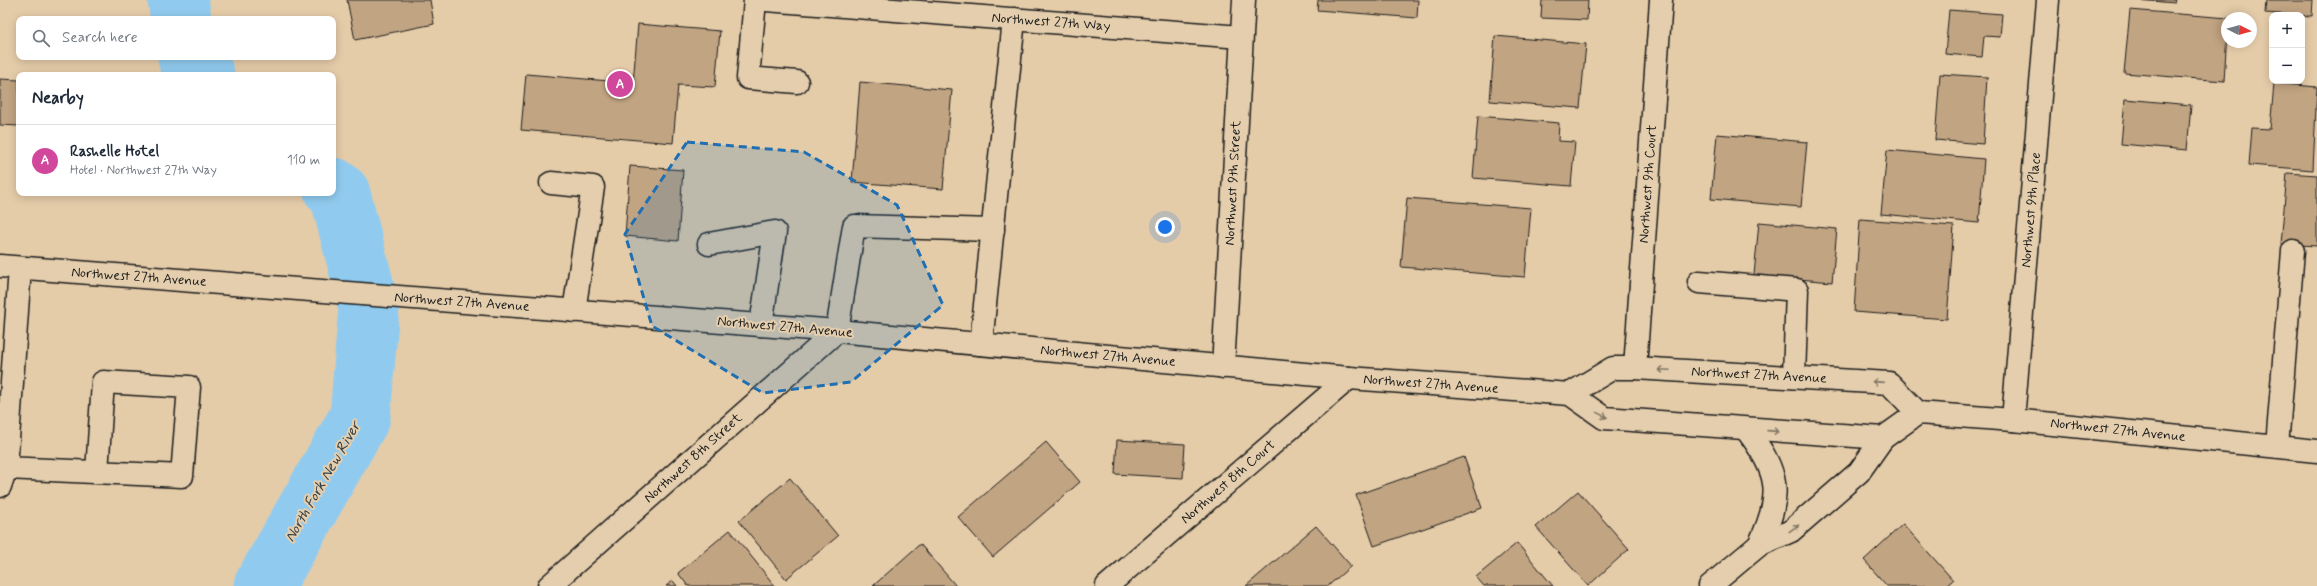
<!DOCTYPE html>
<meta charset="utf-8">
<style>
:root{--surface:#fff;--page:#f2f2f3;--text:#1f2937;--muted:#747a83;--line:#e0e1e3;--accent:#1f6fb2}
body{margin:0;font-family:Mynerve,sans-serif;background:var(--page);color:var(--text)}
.controls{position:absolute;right:12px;top:12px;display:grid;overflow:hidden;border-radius:8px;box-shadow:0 2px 10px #0003}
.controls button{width:36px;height:36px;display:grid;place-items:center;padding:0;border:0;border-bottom:1px solid var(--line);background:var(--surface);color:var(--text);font:20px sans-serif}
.compass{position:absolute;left:2221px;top:12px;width:36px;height:36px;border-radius:50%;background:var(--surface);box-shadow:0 2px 10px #0003;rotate:96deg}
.you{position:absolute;left:1165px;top:227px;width:14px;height:14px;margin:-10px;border:3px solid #fff;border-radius:50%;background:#1a73e8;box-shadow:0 0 0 6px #1a73e833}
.badge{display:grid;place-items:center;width:26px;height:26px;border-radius:50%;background:var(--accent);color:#fff;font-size:13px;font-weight:700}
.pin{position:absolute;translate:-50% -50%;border:2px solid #fff;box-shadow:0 1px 4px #0006}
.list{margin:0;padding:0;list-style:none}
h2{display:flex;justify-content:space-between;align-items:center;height:52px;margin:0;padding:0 16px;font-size:17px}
h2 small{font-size:13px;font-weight:400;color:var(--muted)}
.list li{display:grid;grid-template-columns:26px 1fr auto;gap:12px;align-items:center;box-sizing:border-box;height:72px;padding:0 16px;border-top:1px solid var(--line)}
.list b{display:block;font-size:15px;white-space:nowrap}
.list p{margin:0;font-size:13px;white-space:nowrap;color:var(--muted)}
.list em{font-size:13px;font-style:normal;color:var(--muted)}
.icon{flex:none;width:22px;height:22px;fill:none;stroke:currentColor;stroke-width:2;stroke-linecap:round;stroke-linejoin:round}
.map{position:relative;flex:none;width:2317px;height:586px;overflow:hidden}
.search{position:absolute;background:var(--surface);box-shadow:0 2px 10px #0003;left:16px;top:16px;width:320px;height:44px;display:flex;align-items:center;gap:10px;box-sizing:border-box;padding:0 14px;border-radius:8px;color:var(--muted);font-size:15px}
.panel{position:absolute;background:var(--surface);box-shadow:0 2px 10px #0003;left:16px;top:72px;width:320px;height:124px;border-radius:8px}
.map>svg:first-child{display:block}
</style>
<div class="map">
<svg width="2317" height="586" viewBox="0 0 2317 586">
<rect width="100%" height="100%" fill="#e5cca9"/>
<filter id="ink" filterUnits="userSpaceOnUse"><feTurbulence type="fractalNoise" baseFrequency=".025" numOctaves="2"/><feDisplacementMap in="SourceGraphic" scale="8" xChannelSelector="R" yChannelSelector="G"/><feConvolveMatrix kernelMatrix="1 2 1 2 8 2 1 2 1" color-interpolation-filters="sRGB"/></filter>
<g filter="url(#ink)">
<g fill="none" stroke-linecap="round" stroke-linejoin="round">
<!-- river -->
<g stroke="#90cbef" stroke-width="61">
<polyline points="178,0 181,19"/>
<polyline points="188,57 189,62 204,75"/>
<polyline points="264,586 360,417 369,307 340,194 333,188"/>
</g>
</g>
<!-- building -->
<g fill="#c1a482" stroke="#1c1c1c">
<polygon points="347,0 430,0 434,24 355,40"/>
<polygon points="1318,0 1418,0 1417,18 1317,10"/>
<polygon points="1542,0 1588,0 1587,20 1541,18"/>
<polygon points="2137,0 2176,0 2175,3"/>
<polygon points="2266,0 2313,0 2312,16 2265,13"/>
<polygon points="1949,10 2002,14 2000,37 1984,36 1982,57 1945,54"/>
<polygon points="2130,10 2228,18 2224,81 2124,73"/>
<polygon points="638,24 720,31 715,87 678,85 673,143 521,130 526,74 633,83"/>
<polygon points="1495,36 1586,44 1580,108 1490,101"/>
<polygon points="1940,74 1987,77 1983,144 1935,140"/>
<polygon points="0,79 19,80 19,126 0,125"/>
<polygon points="860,82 952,90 943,189 852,182"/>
<polygon points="2274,83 2317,87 2313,170 2249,165 2252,128 2270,129"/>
<polygon points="2125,99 2191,105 2187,150 2121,144"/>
<polygon points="1478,116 1559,123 1558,141 1575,142 1571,186 1473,178"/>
<polygon points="1717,134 1807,142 1801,207 1711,199"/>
<polygon points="1887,150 1984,159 1979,223 1881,214"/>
<polygon points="630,166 683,170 678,241 625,236"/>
<polygon points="2287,173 2317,175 2317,246 2281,244"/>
<polygon points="1407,198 1531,208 1525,277 1401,267"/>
<polygon points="1860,219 1954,226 1947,319 1854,312"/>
<polygon points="1759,222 1837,229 1832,282 1754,275"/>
<polygon points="1117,440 1185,444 1183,478 1115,474"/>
<polygon points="1046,442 1080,482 993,557 958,517"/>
<polygon points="1464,457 1482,508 1374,546 1356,495"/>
<polygon points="790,478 838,536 786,579 739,521"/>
<polygon points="1578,491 1629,549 1588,586 1536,527"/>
<polygon points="1903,524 1953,580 1946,586 1887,586 1864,560"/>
<polygon points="1316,526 1351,566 1328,586 1246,586"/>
<polygon points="730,530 775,586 688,586 678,573"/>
<polygon points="1517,543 1553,586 1484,586 1476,577"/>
<polygon points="920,544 956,586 873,586"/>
<polygon points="673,581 677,586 666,586"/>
</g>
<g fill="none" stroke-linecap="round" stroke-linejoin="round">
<!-- minor casing -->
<g stroke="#1c1c1c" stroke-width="25">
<g id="minor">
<polyline points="755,0 748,78 797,82"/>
<polyline points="766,0 1241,37"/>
<polyline points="551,183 593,187 574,311"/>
<polyline points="709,244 775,232 761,325"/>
<polyline points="0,266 837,331 1349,378 1570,394 1604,418 1883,438 1918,413 2013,420 2317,451"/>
<polyline points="20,268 6,468 182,476 189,387 103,382 97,472"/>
<polyline points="1699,282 1797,290 1794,377"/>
<polyline points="837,331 854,226 993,230"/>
<polyline points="981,344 1014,19"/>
<polyline points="1223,367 1244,0"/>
<polyline points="1635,368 1661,0"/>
<polyline points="1570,394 1613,368 1635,368 1889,383 1918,413"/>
<polyline points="2013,420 2048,0"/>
<path d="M1746 429C1780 473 1783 495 1759 545"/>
<polyline points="2277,446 2293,251"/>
<polyline points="0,486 6,468"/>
<polyline points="549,586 837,331"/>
<polyline points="1107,586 1349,378"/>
<polyline points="1710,586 1759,545 1791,531 1859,472 1883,438"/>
</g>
</g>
<!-- minor -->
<use href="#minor" stroke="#e4cead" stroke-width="22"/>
</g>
<!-- one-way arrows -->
<defs><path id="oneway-shaft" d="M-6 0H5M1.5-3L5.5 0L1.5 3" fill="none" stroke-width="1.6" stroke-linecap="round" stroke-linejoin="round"/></defs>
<g stroke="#807564">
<use href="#oneway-shaft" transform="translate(1664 370) rotate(-177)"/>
<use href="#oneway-shaft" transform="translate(1878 382) rotate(-176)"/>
<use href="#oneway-shaft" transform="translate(1602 415) rotate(26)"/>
<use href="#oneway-shaft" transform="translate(1773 431) rotate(4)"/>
<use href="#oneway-shaft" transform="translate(1794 528) rotate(-36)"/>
</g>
</g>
<!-- marked area -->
<path fill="#1f6fb2" fill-opacity="0.2" stroke="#1f6fb2" stroke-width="3" stroke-dasharray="8 5" stroke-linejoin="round" d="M687 142 804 152 897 205 943 305 851 382 763 393 652 326 625 234Z"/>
<g text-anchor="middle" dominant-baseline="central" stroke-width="4" stroke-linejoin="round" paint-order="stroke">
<!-- street labels -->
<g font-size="14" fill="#1c1c1c" stroke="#e4cead">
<text transform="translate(1051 22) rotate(4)">Northwest 27th Way</text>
<text transform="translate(1233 183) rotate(-87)">Northwest 9th Street</text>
<text transform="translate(1648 184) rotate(-86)">Northwest 9th Court</text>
<text transform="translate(2031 210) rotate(-85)">Northwest 9th Place</text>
<text transform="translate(139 277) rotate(4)">Northwest 27th Avenue</text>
<text transform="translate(462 302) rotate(4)">Northwest 27th Avenue</text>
<text transform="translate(785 327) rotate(5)">Northwest 27th Avenue</text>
<text transform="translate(1108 356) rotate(5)">Northwest 27th Avenue</text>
<text transform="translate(1759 375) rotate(3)">Northwest 27th Avenue</text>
<text transform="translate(1431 384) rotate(4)">Northwest 27th Avenue</text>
<text transform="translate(2118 430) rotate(6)">Northwest 27th Avenue</text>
<text transform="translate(693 458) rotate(-42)">Northwest 8th Street</text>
<text transform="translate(1228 482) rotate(-41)">Northwest 8th Court</text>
</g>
<!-- water labels -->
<g font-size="15" font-style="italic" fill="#333f46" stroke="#e4cead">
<text transform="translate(323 482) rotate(-60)">North Fork New River</text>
</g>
</g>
</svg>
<div class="controls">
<button>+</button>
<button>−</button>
</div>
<svg class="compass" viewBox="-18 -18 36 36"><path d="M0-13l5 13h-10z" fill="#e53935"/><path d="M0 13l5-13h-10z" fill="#747a83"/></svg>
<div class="you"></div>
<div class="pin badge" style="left:620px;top:84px;background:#d1479c">A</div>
<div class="search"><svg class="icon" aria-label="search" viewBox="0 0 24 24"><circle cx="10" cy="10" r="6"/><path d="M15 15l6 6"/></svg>Search here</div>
<section class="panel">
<h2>Nearby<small></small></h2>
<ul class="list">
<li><span class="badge" style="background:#d1479c">A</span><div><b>Rashelle Hotel</b><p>Hotel · Northwest 27th Way</p></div><em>110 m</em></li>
</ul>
</section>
</div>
